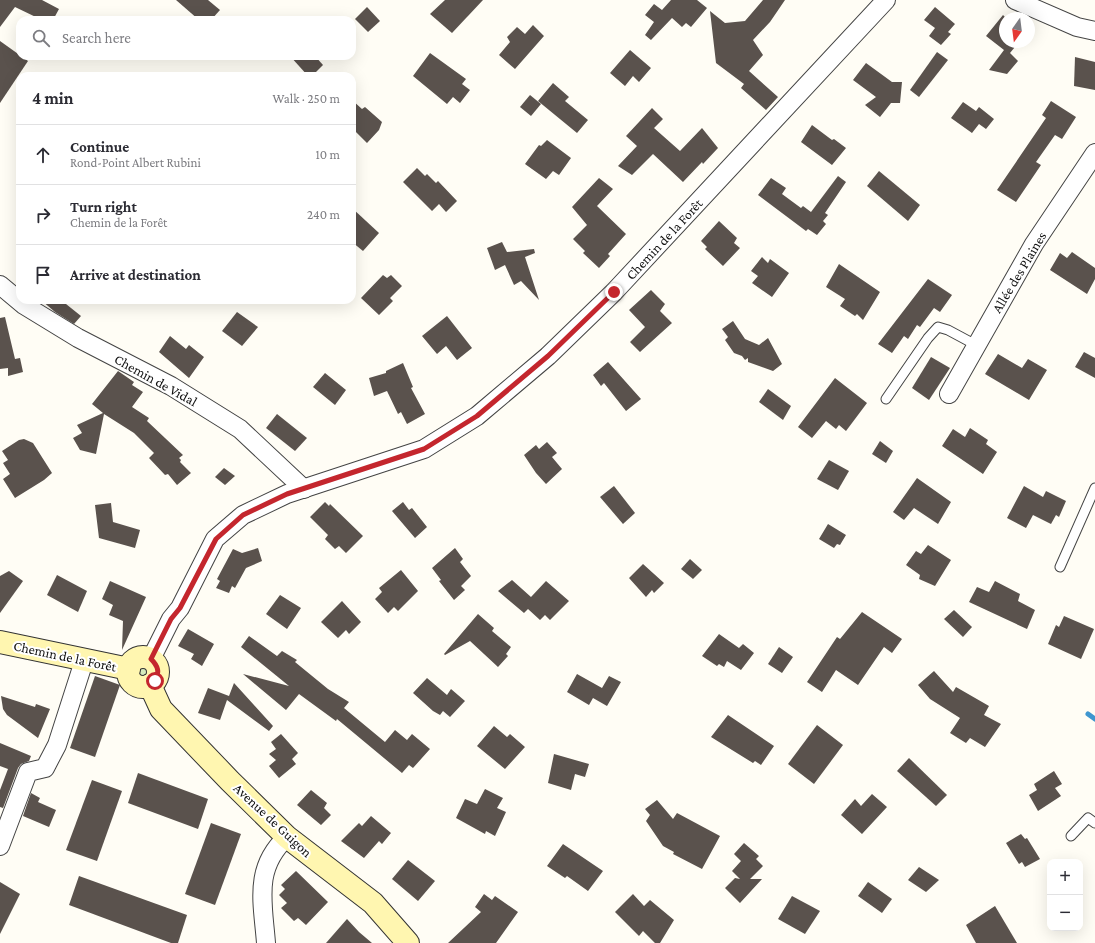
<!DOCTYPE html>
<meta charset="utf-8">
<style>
:root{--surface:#fff;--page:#f2f2f3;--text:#2b2b33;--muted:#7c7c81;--line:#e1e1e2}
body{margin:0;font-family:"Crimson Pro",serif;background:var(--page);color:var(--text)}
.controls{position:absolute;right:12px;bottom:12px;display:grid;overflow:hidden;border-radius:8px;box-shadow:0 4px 16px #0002}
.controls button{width:36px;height:36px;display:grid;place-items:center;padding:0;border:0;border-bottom:1px solid var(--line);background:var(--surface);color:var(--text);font:20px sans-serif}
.compass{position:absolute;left:999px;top:12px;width:36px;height:36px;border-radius:50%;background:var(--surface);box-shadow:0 4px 16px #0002;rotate:194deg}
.stop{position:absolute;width:12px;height:12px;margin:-9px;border:3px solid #c4262e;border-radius:50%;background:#fff}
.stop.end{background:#c4262e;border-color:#fff;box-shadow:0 1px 4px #0008}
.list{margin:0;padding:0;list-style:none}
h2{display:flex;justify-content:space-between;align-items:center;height:52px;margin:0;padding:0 16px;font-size:17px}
h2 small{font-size:13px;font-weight:400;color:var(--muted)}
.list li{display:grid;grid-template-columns:26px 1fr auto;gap:12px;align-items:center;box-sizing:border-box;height:60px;padding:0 16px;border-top:1px solid var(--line)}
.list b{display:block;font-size:15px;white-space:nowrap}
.list p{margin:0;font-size:13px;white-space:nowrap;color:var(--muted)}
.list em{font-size:13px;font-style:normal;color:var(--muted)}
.icon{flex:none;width:22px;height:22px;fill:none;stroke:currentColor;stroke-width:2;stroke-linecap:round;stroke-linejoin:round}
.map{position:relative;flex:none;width:1095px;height:943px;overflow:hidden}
.search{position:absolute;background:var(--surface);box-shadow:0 4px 16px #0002;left:16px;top:16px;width:340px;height:44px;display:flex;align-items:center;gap:10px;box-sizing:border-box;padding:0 14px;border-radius:12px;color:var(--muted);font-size:15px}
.panel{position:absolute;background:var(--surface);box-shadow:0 4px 16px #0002;left:16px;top:72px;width:340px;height:232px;border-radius:12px}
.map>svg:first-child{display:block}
</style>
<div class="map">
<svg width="1095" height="943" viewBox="0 0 1095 943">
<rect width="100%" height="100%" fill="#fffdf5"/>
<!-- green -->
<circle fill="#d5ebbd" cx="144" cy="672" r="14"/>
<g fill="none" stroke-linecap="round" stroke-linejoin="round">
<!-- stream -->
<polyline stroke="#3f96cf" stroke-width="5" points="1088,714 1095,719"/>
</g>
<!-- building -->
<g fill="#5a524d">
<polygon points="0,0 42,0 59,9 53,20 42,20 15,7 0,27"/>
<polygon points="176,0 208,0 220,10 211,20 199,20"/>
<polygon points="445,0 483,0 452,33 430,14"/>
<polygon points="671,0 697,0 707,8 691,27 686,23 682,27 672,18 651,40 645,35 654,22 645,15 654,4 662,10"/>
<polygon points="763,0 785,0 770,22 753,40 763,55 749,71 778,97 766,110 741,88 744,84 716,63 710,11 725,23 745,21"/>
<polygon points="367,7 380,21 368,32 355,19"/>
<polygon points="935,7 955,24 948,32 951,34 941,45 929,36 935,28 924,20"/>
<polygon points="1003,15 1006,18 1005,42 1019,42 1010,53 1018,61 1007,74 989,70 1004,50 986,36"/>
<polygon points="533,25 544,36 515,69 499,55 510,42 507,37 517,27 525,34"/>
<polygon points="0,41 28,61 0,103"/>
<polygon points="630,50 651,68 639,82 633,76 625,86 610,73"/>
<polygon points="937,52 948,60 919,97 910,90"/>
<polygon points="430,53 466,79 462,84 470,90 460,103 453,97 447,104 413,76"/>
<polygon points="290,56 315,56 323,65 312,76 308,76"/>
<polygon points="1075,57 1095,62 1095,90 1074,86"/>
<polygon points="866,63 892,82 902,82 900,103 891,103 880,117 865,105 876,97 853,80"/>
<polygon points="553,83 569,97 565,101 588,120 577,133 538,101"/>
<polygon points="530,95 541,104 531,116 520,107"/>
<polygon points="352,100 362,109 365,107 382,122 379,130 367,143 352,128"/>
<polygon points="1051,101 1076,117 1062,139 1055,135 1036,162 1041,165 1016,202 997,190 1046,118 1042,115"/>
<polygon points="963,102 976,111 979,107 994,119 986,129 979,124 972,133 951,118"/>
<polygon points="652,108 663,119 654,128 680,151 702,128 718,148 703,164 702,162 683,182 653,154 632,175 618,166 637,146 626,136"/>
<polygon points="812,125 832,140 834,139 846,148 832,165 801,142"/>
<polygon points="547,140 571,158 559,175 553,171 546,179 525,164 539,145 541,146"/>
<polygon points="417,168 425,176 427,174 436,183 438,181 457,201 446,212 439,204 432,211 403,182"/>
<polygon points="879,171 920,205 908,221 867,186"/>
<polygon points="838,176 846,182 825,213 828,215 823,221 826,224 817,235 808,229 806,231 758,195 771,178 786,188 782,194 801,208 803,206 811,212"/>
<polygon points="599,178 613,189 597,206 626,234 608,254 610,256 599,268 583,253 585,251 573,239 587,225 572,207"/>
<polygon points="352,208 379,233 363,251 352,242"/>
<polygon points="719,221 737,238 734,243 740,248 723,266 705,249 707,247 701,241"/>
<polygon points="502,242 507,252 534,249 535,253 525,257 539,300 521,281 514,285 505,265 495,270 487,248"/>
<polygon points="1072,252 1095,268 1095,279 1087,294 1050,270 1060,253 1067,258"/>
<polygon points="762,257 768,263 770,259 789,273 772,297 752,283 758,276 751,271"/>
<polygon points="839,264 880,292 863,320 857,314 855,316 840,306 845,299 826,287"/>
<polygon points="383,275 387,278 391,275 402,286 390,298 393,301 379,315 361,298"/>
<polygon points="928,279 952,295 940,312 934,308 920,327 917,325 908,339 904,336 892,353 878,344"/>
<polygon points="651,290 665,304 660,311 672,323 640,352 630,342 645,327 629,310"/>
<polygon points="41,300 61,300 81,316 74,324 55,312"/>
<polygon points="237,312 258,327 242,346 222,331"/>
<polygon points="447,316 472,348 457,360 446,346 437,354 422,336"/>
<polygon points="5,317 15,359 20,358 23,372 8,376 8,368 0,369 0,318"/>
<polygon points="733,321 745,339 759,345 768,338 782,364 773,371 748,362 748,358 745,360 742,356 734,353 725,340 728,337 722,329"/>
<polygon points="170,336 186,349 189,345 204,357 189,378 159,352"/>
<polygon points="1084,352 1095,358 1095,378 1075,367"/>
<polygon points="998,354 1022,368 1028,359 1047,370 1029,400 985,374"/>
<polygon points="931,357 950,368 929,400 912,388"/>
<polygon points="608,362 641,399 626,411 604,383 601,386 593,375"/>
<polygon points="403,363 413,387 411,388 425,414 407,424 401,412 398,414 387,391 374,396 369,378 386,373 386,371"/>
<polygon points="118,371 134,382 132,385 143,392 132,407 149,418 147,421 183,455 179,458 181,460 180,462 191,473 177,485 168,474 165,475 149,458 154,453 134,433 104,414 96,454 80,450 73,438 82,433 77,425 103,413 92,404"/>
<polygon points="325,373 346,390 335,405 313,387"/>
<polygon points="835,378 867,403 846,431 839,425 836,429 826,421 812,438 798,427"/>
<polygon points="768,389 791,406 783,420 759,402"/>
<polygon points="277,414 307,438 295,451 266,428"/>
<polygon points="970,428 988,440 986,444 997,452 983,474 942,446 953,429 965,437"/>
<polygon points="24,439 33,443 52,473 44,480 15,498 3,479 10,474 3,463 8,460 2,451 19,440"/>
<polygon points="880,441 893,451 886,463 872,454"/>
<polygon points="547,442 557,453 552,457 562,469 546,484 536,473 524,455 536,445 539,449"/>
<polygon points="829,460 849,471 838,490 817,479"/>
<polygon points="224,468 235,476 225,485 215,477"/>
<polygon points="917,478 951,502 938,524 914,508 904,520 893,512"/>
<polygon points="614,486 635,513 623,524 600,497"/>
<polygon points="1024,486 1043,497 1046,491 1066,501 1059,517 1056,515 1051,524 1033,515 1026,528 1007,518"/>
<polygon points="325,502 329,506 330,504 363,536 346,553 339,546 335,549 325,539 328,535 310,517"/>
<polygon points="403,502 409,510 412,508 427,527 415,538 392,511"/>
<polygon points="111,503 113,522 140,530 135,548 99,538 95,505"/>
<polygon points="828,524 846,535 840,545 837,544 834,548 819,539"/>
<polygon points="928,545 951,560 935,586 919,579 920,575 906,565 916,551 921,554"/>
<polygon points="258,548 262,561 246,568 235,588 232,586 229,593 216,588 220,581 217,579 233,549 242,553"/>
<polygon points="455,548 463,559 460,562 471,576 461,586 465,590 454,600 439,581 441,580 432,568"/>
<polygon points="690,559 702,570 693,579 681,569"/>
<polygon points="643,564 664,583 654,593 652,590 646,597 629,578"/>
<polygon points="401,570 418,591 398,611 394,607 388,613 375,599 382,592 379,588"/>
<polygon points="9,571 23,581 0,613 0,576"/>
<polygon points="57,575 87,591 78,612 47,595"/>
<polygon points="512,580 531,597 546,581 569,601 550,620 545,615 540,620 528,609 524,613 498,591"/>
<polygon points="110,581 146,597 122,650 123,621 109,615 113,605 102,599"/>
<polygon points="995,581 1020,594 1018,601 1035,610 1027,629 969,602 977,587 989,592"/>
<polygon points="280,595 301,608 287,629 266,614"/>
<polygon points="342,601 361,622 349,634 346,630 338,638 321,622"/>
<polygon points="954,610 972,627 963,637 944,619"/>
<polygon points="862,612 902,639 892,653 884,647 858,685 836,670 822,692 807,682 837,637 840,639"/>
<polygon points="478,614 494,628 492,631 511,647 506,654 508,656 498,667 470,641 445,655 444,654"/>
<polygon points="1064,616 1094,629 1081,659 1048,644 1056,625 1059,627"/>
<polygon points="188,629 214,644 202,666 191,659 194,654 178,646"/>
<polygon points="719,634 739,648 743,644 754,653 741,670 727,661 724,667 719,664 717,666 702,656"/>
<polygon points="249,636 277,656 282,651 297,660 295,662 328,689 349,702 344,708 385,742 395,730 407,740 412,734 430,749 413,768 409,765 402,773 337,719 336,721 299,694 286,710 243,674 289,686 241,647"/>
<polygon points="779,647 793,657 782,673 768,664"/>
<polygon points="934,671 953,692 956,687 989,706 984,715 1001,724 985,747 970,738 966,743 950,733 960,718 930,699 918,685"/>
<polygon points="577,674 602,688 609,676 621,682 607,706 593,698 589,705 567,692"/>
<polygon points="95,676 120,685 95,757 70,748"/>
<polygon points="427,678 447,695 451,689 465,701 450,717 443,711 440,715 433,711 413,693"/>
<polygon points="234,683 273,726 269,731 227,700 220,720 198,713 208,688 229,696"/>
<polygon points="1,696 35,707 36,704 50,709 38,738 7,715 3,709"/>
<polygon points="728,715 774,746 761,765 755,761 753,763 711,737"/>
<polygon points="817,725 843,745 814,784 788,764"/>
<polygon points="494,726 507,737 510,734 525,747 505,769 477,746"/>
<polygon points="281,734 298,753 292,759 296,764 279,778 269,766 276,760 269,754 276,749 271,742"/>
<polygon points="0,743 31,756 29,761 21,764 18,768 3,808 0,807 0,790 8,769 0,766"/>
<polygon points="554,754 589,764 585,777 575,774 571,790 548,783"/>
<polygon points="909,758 947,795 936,806 897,771"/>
<polygon points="1054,771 1062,784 1055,788 1061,796 1038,811 1029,795 1037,790 1034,784"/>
<polygon points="138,773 208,799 198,829 128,803"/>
<polygon points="92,780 122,791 97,861 66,850"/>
<polygon points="485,789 503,798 497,808 506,812 495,836 486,831 485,834 456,818 465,799 477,804"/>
<polygon points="311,790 327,803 324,808 331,815 321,825 297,805"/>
<polygon points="31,793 40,798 38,802 56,810 49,827 23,816"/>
<polygon points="872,794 887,807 862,834 841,815 855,799 861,806"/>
<polygon points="657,800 673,819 677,813 720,836 702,869 673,854 674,852 663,846 646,821 650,815 645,809"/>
<polygon points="371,816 391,833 382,844 379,841 364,858 341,841 359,823 362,826"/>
<polygon points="211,823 241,834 215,905 185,894"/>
<polygon points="1021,834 1025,839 1027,838 1040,859 1025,867 1022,862 1019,864 1006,843"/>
<polygon points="744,843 759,856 756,859 763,866 750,879 762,879 740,903 725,888 735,878 740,879 732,871 741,861 734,854"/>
<polygon points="563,844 603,871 588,891 567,876 565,878 547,866"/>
<polygon points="408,860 435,881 418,901 392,879"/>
<polygon points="919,867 939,880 926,892 908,880"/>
<polygon points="296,871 328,902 306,925 298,918 294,921 281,908 287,903 279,895 285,889 281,885"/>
<polygon points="79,876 187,915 178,943 171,943 69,905"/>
<polygon points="0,882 20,894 0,934"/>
<polygon points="868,882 892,899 882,913 858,896"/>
<polygon points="484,894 492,900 495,896 518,912 496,943 448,943 481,912 475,907"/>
<polygon points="633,894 644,906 650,900 674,920 660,943 655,943 643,931 639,936 615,912"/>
<polygon points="792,896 820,911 805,934 778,919"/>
<polygon points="995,906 1017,943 976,943 966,925"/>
<polygon points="347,919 359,932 372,943 326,943"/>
</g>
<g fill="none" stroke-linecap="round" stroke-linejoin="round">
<!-- lane casing -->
<g stroke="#444" stroke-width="11">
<g id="lane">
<polyline points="886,399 928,338 938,327 948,330 976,345"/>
<polyline points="1060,567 1095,488"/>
<polyline points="1071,836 1088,818 1095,823"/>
</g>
</g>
<!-- street casing -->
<g stroke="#444" stroke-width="20">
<g id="street">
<polyline points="1015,0 1077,27 1095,31"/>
<polyline points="0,285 24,305 78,338 171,386 240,429 304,489"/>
<polyline points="949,394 1034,244 1095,153"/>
<polyline points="151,659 171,619 180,608 215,539 243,515 287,494 424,449 477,416 548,356 614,292 886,0"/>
<polyline points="0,846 28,772 45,768 57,745 84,661"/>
<path d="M266 943C263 903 253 868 287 837"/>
</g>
</g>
<!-- secondary casing -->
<g stroke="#333" stroke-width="24">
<g id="secondary">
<polyline points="0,642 129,669"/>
<circle cx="143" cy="672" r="15"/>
<polyline points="150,685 161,709 230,781 287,837 373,903 408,943"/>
</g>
</g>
<!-- lane -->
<use href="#lane" stroke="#fff" stroke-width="9"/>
<!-- street -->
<use href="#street" stroke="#fff" stroke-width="18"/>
<!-- secondary -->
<use href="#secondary" stroke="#fff6b0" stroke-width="22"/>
</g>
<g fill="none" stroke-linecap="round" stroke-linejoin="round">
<!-- route -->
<path stroke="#c4262e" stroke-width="5" d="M155 681C160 672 158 666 151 659L171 619 180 608 216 539 243 515 287 494 424 449 477 416 548 356 614 292"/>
</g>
<g text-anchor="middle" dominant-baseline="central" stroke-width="4" stroke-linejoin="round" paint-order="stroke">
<!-- street labels -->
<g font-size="14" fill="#111" stroke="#fff">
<text transform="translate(664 239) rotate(-47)">Chemin de la Forêt</text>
<text transform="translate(1019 272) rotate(-59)">Allée des Plaines</text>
<text transform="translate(156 380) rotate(29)">Chemin de Vidal</text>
<text transform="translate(65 656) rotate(12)">Chemin de la Forêt</text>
<text transform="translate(273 820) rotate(43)">Avenue de Guigon</text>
</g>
</g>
</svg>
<div class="controls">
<button>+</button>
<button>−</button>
</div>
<svg class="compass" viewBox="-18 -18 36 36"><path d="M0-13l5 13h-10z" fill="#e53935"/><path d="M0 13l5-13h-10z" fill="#7c7c81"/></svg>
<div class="stop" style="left:155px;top:681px"></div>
<div class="stop end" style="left:614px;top:292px"></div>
<div class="search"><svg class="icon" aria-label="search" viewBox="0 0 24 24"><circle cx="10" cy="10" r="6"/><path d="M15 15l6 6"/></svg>Search here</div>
<section class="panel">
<h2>4 min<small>Walk · 250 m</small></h2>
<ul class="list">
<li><svg class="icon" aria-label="ahead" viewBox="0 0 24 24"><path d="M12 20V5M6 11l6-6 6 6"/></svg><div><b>Continue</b><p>Rond-Point Albert Rubini</p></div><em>10 m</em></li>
<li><svg class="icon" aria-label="right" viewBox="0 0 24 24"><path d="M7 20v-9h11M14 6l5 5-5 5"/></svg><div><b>Turn right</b><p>Chemin de la Forêt</p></div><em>240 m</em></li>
<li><svg class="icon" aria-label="arrive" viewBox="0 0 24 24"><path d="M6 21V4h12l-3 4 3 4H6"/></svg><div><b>Arrive at destination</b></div></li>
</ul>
</section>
</div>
